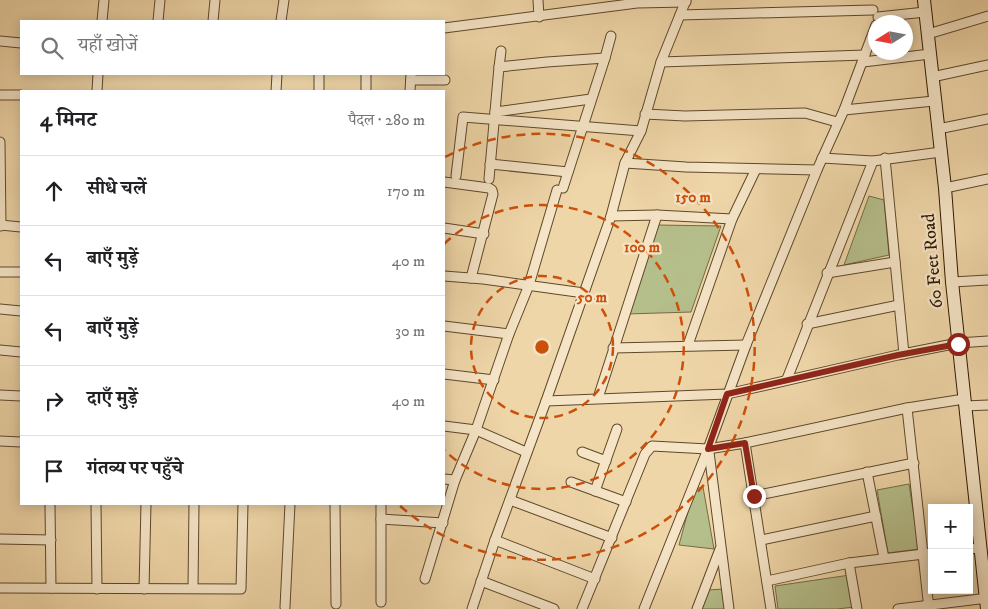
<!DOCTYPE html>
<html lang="hi">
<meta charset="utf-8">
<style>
:root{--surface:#fff;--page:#f2f2f2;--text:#202124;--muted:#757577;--line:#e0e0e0}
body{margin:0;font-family:"IM FELL DW Pica","Noto Serif Devanagari",serif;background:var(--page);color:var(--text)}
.controls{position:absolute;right:15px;bottom:15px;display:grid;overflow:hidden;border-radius:0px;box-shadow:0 2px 12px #0003}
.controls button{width:45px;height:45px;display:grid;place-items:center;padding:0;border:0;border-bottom:1px solid var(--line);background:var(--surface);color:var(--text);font:25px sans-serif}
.compass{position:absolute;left:868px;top:15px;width:45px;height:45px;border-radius:50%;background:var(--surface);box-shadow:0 2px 12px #0003;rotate:259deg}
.stop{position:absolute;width:15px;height:15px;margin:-11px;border:4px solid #8f2418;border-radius:50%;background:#fff}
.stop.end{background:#8f2418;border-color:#fff;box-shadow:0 1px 5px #0008}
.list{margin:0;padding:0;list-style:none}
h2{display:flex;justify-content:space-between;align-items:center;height:65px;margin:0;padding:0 20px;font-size:21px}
h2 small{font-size:16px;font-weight:400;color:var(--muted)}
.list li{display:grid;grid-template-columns:32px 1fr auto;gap:15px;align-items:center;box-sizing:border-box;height:70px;padding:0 20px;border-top:1px solid var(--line)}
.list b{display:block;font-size:19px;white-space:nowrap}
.list em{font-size:16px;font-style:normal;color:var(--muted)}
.icon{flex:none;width:28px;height:28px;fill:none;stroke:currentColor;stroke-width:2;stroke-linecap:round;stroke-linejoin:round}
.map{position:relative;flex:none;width:988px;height:609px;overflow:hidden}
.search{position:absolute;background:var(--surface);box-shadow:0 2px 12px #0003;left:20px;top:20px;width:425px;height:55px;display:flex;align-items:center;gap:12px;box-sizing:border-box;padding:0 18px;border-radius:0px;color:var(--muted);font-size:19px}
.panel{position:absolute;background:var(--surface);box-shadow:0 2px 12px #0003;left:20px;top:90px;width:425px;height:415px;border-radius:0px}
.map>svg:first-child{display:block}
</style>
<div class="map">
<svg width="988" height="609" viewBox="0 0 988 609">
<rect width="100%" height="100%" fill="#efd6a8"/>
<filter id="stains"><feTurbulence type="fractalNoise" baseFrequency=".004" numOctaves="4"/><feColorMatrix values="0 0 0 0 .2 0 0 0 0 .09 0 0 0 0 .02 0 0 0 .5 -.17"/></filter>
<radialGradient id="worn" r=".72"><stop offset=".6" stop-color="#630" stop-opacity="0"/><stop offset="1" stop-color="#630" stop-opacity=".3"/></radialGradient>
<!-- green -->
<g fill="#b5bf8b" stroke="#726c46">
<polygon points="869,196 884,200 889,255 844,265"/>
<polygon points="657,225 721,226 691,312 627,314"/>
<polygon points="909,484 919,549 888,553 877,490"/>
<polygon points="703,487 714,549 679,545 694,489"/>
<polygon points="850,575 854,607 837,609 778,609 775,586"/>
<polygon points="724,589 725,609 702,609 708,590"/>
</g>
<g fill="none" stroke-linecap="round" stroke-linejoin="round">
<!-- street casing -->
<g stroke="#5e482a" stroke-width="11">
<g id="street">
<polyline points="538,0 539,17"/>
<polyline points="680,15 873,10"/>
<polyline points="878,17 925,12"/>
<polyline points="102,21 104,0"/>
<polyline points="158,21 160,0"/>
<polyline points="213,21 215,0"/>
<polyline points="281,21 284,0"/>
<polyline points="444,28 637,3 686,2"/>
<polyline points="928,34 988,16"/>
<polyline points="0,41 21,43"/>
<polyline points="605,58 611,36"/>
<polyline points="661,62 865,55"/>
<polyline points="863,62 930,54"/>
<polyline points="499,67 501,51"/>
<polyline points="932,77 988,65"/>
<polyline points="411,80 445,80"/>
<polyline points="97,91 98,74"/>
<polyline points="276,91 277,74"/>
<polyline points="319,91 319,74"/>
<polyline points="366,91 366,74"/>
<polyline points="410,91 411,74"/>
<polyline points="0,95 21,95"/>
<polyline points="844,110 934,101"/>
<polyline points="495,112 591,99"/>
<polyline points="645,114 685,116 805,113 837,122"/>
<polyline points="938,129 988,119"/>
<polyline points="0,142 1,226"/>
<polyline points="822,158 873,161 941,152"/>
<polyline points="885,158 904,354"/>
<polyline points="625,163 686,167 817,170"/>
<polyline points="490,164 568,172"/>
<polyline points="456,176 463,117 641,131"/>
<polyline points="489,179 499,67 547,62 605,58 563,188"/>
<polyline points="444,182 489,188 492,190 493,194 471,278"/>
<polyline points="945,188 988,179"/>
<polyline points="611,216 657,215 732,219"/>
<polyline points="0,225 21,227"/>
<polyline points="444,228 484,234"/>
<polyline points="0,272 21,272"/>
<polyline points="827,273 895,262"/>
<polyline points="444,276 483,279 584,293"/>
<polyline points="952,282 988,280"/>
<polyline points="0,309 21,311"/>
<polyline points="807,324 899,305"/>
<polyline points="444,326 509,334"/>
<polyline points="688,345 732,219 756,169"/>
<polyline points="613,348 746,345"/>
<polyline points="0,350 21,352"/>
<polyline points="444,374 494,380"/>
<polyline points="787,379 873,161"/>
<polyline points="0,395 21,396"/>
<polyline points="598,398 657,215"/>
<polyline points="546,401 727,394 898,355 958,343 988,341"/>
<polyline points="965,406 988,405"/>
<polyline points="907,408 929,609"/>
<polyline points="444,426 476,430 526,452"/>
<polyline points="0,441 21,442"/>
<polyline points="745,443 771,609"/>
<polyline points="582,452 606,461"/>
<polyline points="709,452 729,609"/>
<polyline points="867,472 884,558"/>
<polyline points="444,479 455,480"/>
<polyline points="571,482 626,502"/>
<polyline points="595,491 617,429"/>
<polyline points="754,496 914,463"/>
<polyline points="510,500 612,538"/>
<polyline points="50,504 51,588"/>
<polyline points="96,504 97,589"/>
<polyline points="335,504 336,604"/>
<polyline points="381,504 381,602"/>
<polyline points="381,519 443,523"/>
<polyline points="0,539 51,540"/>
<polyline points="495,540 595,579"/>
<polyline points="761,540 876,516"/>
<polyline points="969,549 980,548"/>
<polyline points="849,563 857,609"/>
<polyline points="425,579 455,480 476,430 509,334 529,285 557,190"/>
<polyline points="481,581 554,609"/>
<polyline points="767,581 849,563 932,553"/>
<polyline points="0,588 241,589 243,504"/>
<polyline points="193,588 194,504"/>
<polyline points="144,589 146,504"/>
<polyline points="285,607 290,504"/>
<polyline points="472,609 495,540 546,401 611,216 625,163 641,131 661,62 686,0"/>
<polyline points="582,609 645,454 652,446 708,449 745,443 907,408 964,399"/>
<polyline points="644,609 708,449 746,345 817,170 844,110 876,25"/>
<polyline points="697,609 720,549"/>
<polyline points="898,609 988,598"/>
</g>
</g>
<!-- secondary casing -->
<g stroke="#2e1800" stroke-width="14">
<polyline id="secondary" points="924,0 945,188 952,282 987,609"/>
</g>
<!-- street -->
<use href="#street" stroke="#f5e4c6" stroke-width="9"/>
<!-- secondary -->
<use href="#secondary" stroke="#f5e4c6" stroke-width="12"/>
</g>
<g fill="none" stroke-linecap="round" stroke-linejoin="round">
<!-- route -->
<polyline stroke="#8f2418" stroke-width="6" points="754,496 745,443 708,449 727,394 898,355 958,344"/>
</g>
<!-- distance rings -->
<g fill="none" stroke="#cc4f0a" stroke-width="2.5" stroke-dasharray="9 6">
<circle cx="542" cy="347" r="71"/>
<path d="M444 244A142 142 0 1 1 444 450"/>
<path d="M445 157A213 213 0 1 1 398 504"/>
</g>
<g text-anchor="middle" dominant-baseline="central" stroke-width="4.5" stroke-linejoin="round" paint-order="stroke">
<!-- street labels -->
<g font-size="18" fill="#2e1800" stroke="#f5e4c6">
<text transform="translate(933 261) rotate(-95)">60 Feet Road</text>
</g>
</g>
<circle cx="542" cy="347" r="8" fill="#cc4f0a" stroke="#f5e4c6" stroke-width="2.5"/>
<g font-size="15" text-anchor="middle" font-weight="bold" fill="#cc4f0a" stroke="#f5e4c6" stroke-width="4.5" stroke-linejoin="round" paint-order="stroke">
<text x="693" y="202">150 m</text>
<text x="642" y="252">100 m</text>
<text x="592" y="302">50 m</text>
</g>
<rect width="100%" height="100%" filter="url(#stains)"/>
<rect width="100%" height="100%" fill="url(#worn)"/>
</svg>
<div class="controls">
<button>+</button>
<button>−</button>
</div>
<svg class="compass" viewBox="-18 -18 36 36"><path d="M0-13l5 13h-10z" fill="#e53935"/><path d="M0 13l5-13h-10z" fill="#757577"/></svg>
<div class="stop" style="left:958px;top:344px"></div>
<div class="stop end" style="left:754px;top:496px"></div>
<div class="search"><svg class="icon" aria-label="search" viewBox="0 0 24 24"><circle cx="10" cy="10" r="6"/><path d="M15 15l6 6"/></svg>यहाँ खोजें</div>
<section class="panel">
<h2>4 मिनट<small>पैदल · 280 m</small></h2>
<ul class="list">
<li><svg class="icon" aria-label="ahead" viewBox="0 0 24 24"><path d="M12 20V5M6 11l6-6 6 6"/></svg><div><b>सीधे चलें</b></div><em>170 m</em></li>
<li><svg class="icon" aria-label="left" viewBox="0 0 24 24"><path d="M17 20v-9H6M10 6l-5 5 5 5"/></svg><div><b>बाएँ मुड़ें</b></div><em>40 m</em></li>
<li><svg class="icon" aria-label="left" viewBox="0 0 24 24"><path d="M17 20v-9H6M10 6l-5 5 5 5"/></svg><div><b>बाएँ मुड़ें</b></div><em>30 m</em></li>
<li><svg class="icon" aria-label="right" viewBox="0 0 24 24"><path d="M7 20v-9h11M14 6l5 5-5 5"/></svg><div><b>दाएँ मुड़ें</b></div><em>40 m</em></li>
<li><svg class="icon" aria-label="arrive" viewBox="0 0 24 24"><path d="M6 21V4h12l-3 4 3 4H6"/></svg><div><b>गंतव्य पर पहुँचे</b></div></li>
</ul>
</section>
</div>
